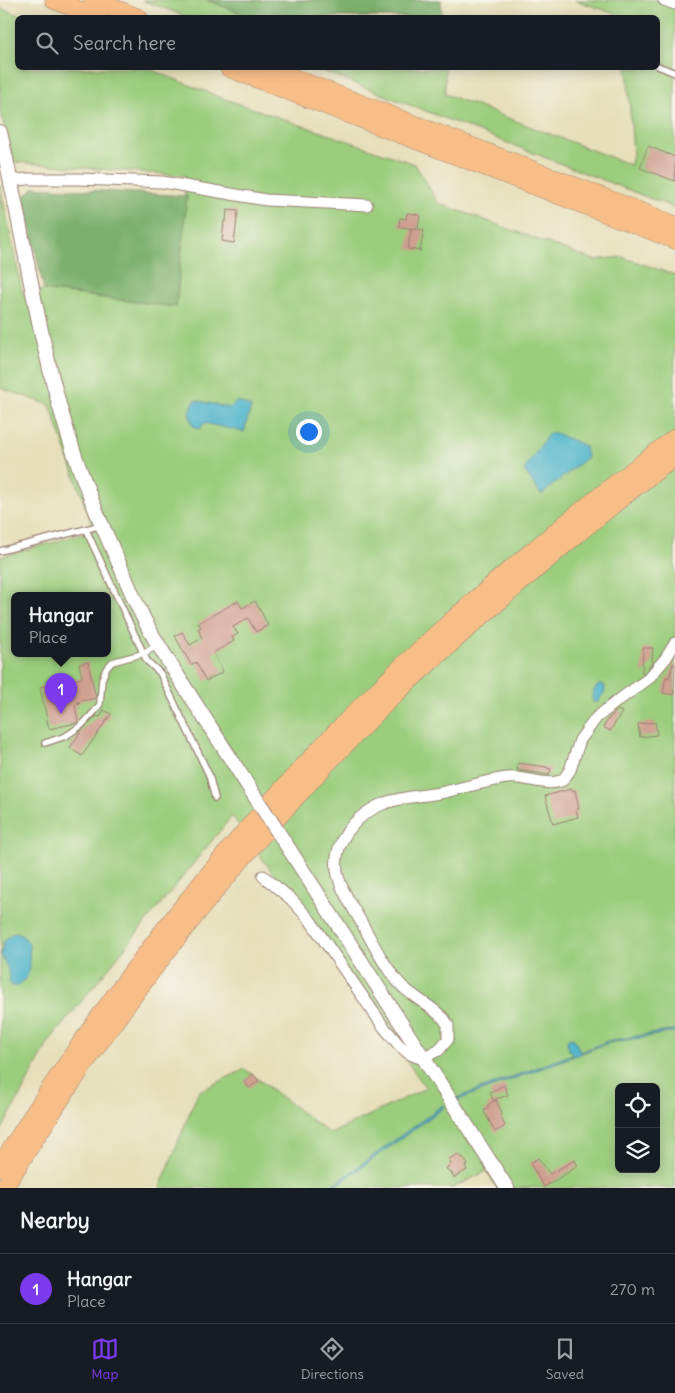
<!DOCTYPE html>
<style>
:root{--surface:#171b24;--page:#20242c;--text:#f1f3f6;--muted:#9ea1a6;--line:#363941;--accent:#7c3aed}
body{margin:0;font-family:Delius,sans-serif;background:var(--page);color:var(--text)}
.controls{position:absolute;right:15px;bottom:15px;display:grid;overflow:hidden;border-radius:8px;box-shadow:0 2px 12px #0003}
.controls button{width:45px;height:45px;display:grid;place-items:center;padding:0;border:0;border-bottom:1px solid var(--line);background:var(--surface);color:var(--text);font:25px sans-serif}
.you{position:absolute;left:308px;top:431px;width:18px;height:18px;margin:-12px;border:4px solid #fff;border-radius:50%;background:#1a73e8;box-shadow:0 0 0 8px #1a73e833}
.badge{display:grid;place-items:center;width:32px;height:32px;border-radius:50%;background:var(--accent);color:#fff;font-size:16px;font-weight:700}
.pin{position:absolute;translate:-50% -41px;filter:drop-shadow(0 1px 2px #0008)}
.pin::after{content:'';position:absolute;top:26px;width:18px;height:15px;background:inherit;clip-path:polygon(0 0,100% 0,50% 100%)}
.popup{position:absolute;left:11px;top:592px;width:100px;height:65px;box-sizing:border-box;display:grid;place-content:center;border-radius:8px;background:var(--surface);filter:drop-shadow(0 1px 4px #0005);font-size:16px;white-space:nowrap;color:var(--muted)}
.popup b{font-size:19px;color:var(--text)}
.popup::after{content:'';position:absolute;left:50%;top:100%;margin-left:-10px;border:10px solid transparent;border-top-color:var(--surface)}
.list{margin:0;padding:0;list-style:none}
h2{display:flex;justify-content:space-between;align-items:center;height:65px;margin:0;padding:0 20px;font-size:21px}
h2 small{font-size:16px;font-weight:400;color:var(--muted)}
.list li{display:grid;grid-template-columns:32px 1fr auto;gap:15px;align-items:center;box-sizing:border-box;height:70px;padding:0 20px;border-top:1px solid var(--line)}
.list b{display:block;font-size:19px;white-space:nowrap}
.list p{margin:0;font-size:16px;white-space:nowrap;color:var(--muted)}
.list em{font-size:16px;font-style:normal;color:var(--muted)}
.icon{flex:none;width:28px;height:28px;fill:none;stroke:currentColor;stroke-width:2;stroke-linecap:round;stroke-linejoin:round}
.map{position:relative;flex:none;width:675px;height:1188px;overflow:hidden}
.search{position:absolute;background:var(--surface);box-shadow:0 2px 12px #0003;left:15px;right:15px;top:15px;height:55px;display:flex;align-items:center;gap:12px;box-sizing:border-box;padding:0 18px;border-radius:8px;color:var(--muted);font-size:19px}
.sheet{height:135px;background:var(--surface)}
nav{display:flex;justify-content:space-around;align-items:center;box-sizing:border-box;height:70px;border-top:1px solid var(--line);background:var(--surface);font-size:14px;color:var(--muted)}
nav a{display:grid;justify-items:center;gap:2px}
nav .on{color:var(--accent)}
.map>svg:first-child{display:block}
</style>
<div class="map">
<svg width="675" height="1188" viewBox="0 0 675 1188">
<rect width="100%" height="100%" fill="#f7f3e8"/>
<filter id="ink" filterUnits="userSpaceOnUse"><feTurbulence type="fractalNoise" baseFrequency=".02" numOctaves="2"/><feDisplacementMap in="SourceGraphic" scale="10" xChannelSelector="R" yChannelSelector="G"/><feConvolveMatrix kernelMatrix="1 2 1 2 8 2 1 2 1" color-interpolation-filters="sRGB"/></filter>
<filter id="wash" filterUnits="userSpaceOnUse"><feTurbulence type="fractalNoise" baseFrequency=".0096" numOctaves="4" result="noise"/><feDisplacementMap in="SourceGraphic" scale="20" xChannelSelector="R" yChannelSelector="G"/><feGaussianBlur stdDeviation="1.12" result="paint"/><feColorMatrix in="noise" values="0 0 0 0 0 0 0 0 0 0 0 0 0 0 0 0 0 1.4 0 .05"/><feComposite in="paint" operator="in"/></filter>
<g filter="url(#wash)">
<rect width="100%" height="100%" fill="#e6dfba"/>
<!-- green -->
<g fill="#9bcd7d" stroke="#727654" fill-rule="evenodd">
<polygon points="142,0 206,0 252,17 187,17"/>
<polygon points="575,0 675,0 675,208 315,68 445,68 445,94 631,165 633,153 627,68 658,68 658,18 624,17"/>
<path d="M0 8 24 17 18 18V68H147L222 98 415 164 438 203 594 260 622 257 675 275V1188H497L487 1171 453 1188H160L198 1092 245 1069 330 1134 426 1088 232 816 50 1040 0 1133V557L94 531 50 405 0 388V185L23 295 44 290 176 307 186 176 15 162 0 111ZM15 595H107V653H15ZM619 1087H656V1169H619Z"/>
</g>
<!-- forest -->
<g fill="#7cb06c" stroke="#63684c">
<polygon points="206,0 441,0 442,17 252,17"/>
<polygon points="34,187 187,196 176,307 44,290 24,197"/>
</g>
<!-- water -->
<g fill="#4cb4cb" stroke="#4b6a7b">
<polygon points="195,400 230,408 237,401 251,407 244,432 204,423 200,429 193,426 189,413"/>
<polygon points="549,433 555,433 581,444 585,447 587,457 541,495 524,470"/>
<path d="M601 684 605 686V691L598 702H593C590 695 594 687 601 684Z"/>
<polygon points="17,932 21,934 29,943 30,969 26,978 18,986 12,986 9,982 8,970 1,954 4,941 13,933"/>
<polygon points="675,1030 675,1032 608,1043 455,1101 454,1099 573,1054 569,1050 567,1041 569,1038 574,1039 580,1052 608,1041"/>
<polygon points="443,1105 445,1106 443,1108 333,1188 329,1188"/>
</g>
<g id="blocks">
<!-- building -->
<g fill="#cf9f90">
<polygon points="648,146 675,157 675,181 640,168"/>
<polygon points="227,210 238,211 234,243 222,241 224,221 226,221"/>
<polygon points="407,213 420,215 418,229 424,230 420,251 408,249 411,229 417,229 399,227 400,218 406,219"/>
<polygon points="238,601 242,608 255,601 268,625 256,632 248,618 233,627 238,634 232,637 234,641 213,653 223,672 206,681 196,662 191,665 175,636 182,632 190,645 202,638 198,629 201,627 198,623"/>
<polygon points="643,648 653,648 652,663 644,673 642,673"/>
<polygon points="88,662 96,698 77,702 80,704 75,705 78,722 76,723 49,729 40,687 82,678 79,664"/>
<polygon points="673,664 675,664 674,695 663,693 666,677 669,678"/>
<polygon points="104,710 111,714 82,756 70,748 81,731 97,716 100,717"/>
<polygon points="618,710 622,712 610,731 603,727 610,717"/>
<polygon points="655,722 657,735 640,737 638,724"/>
<polygon points="518,763 547,767 547,768 551,769 549,775 517,770"/>
<polygon points="571,789 572,791 575,790 579,809 576,809 578,817 553,824 545,796"/>
<polygon points="253,1074 259,1081 249,1088 244,1081"/>
<polygon points="504,1085 508,1095 493,1100 490,1092"/>
<polygon points="496,1100 502,1113 500,1114 505,1126 495,1132 484,1111 489,1108 487,1105"/>
<polygon points="458,1154 461,1158 463,1157 468,1165 465,1166 467,1170 454,1178 451,1172 446,1169 451,1163 449,1159"/>
<polygon points="538,1158 550,1174 575,1160 578,1166 544,1187 530,1163"/>
</g>
</g>
</g>
<g filter="url(#ink)">
<use href="#blocks" fill-opacity="0" stroke="#987f72" stroke-width="1"/>
<g fill="none" stroke-linecap="round" stroke-linejoin="round">
<!-- service casing -->
<g stroke="#987f72" stroke-width="8">
<g id="service">
<polyline points="658,66 675,73"/>
<polyline points="86,530 147,661 160,673 209,775 215,798"/>
<polyline points="0,551 102,525"/>
<polyline points="45,743 66,736 82,725 95,711 100,704 102,679 106,669 112,662 145,653 158,644"/>
</g>
</g>
<!-- minor casing -->
<g stroke="#987f72" stroke-width="13">
<g id="minor">
<polyline points="664,0 675,4"/>
<polyline points="11,181 28,179 78,179 162,182 266,200 367,205"/>
<path d="M263 876 291 899 310 920 383 1026 399 1045 408 1053 417 1057H423L439 1050 448 1039V1025L444 1019C431 1005 413 998 400 984 383 965 372 941 360 920 352 906 342 892 338 876 330 843 356 814 385 803 402 797 422 796 440 793 463 788 485 781 507 778 525 775 546 788 563 780L570 770 580 740 596 718 616 702 648 679 666 658 675 643"/>
</g>
</g>
<!-- tertiary casing -->
<g stroke="#987f72" stroke-width="16">
<g id="tertiary">
<path d="M0 132C25 239 39 351 75 456 87 491 102 526 118 561 130 589 142 619 159 646 189 695 221 743 252 792"/>
<polyline points="289,849 507,1188"/>
</g>
</g>
<!-- trunk casing -->
<g stroke="#987f72" stroke-width="19">
<g id="trunk">
<polyline points="54,0 99,18"/>
<polyline points="93,0 139,18"/>
<polyline points="229,68 675,240"/>
<polyline points="268,68 675,225"/>
<path d="M0 1167C121 971 268 788 438 633 514 564 593 500 675 438"/>
<path d="M4 1188C111 1012 239 849 385 704 433 657 484 614 535 570 580 531 627 492 675 457"/>
</g>
</g>
<!-- service -->
<use href="#service" stroke="#fff" stroke-width="5.5"/>
<!-- minor -->
<use href="#minor" stroke="#fff" stroke-width="11"/>
<!-- tertiary -->
<use href="#tertiary" stroke="#fff" stroke-width="14"/>
<!-- trunk -->
<use href="#trunk" stroke="#f7be88" stroke-width="18"/>
<!-- tertiary-bridge casing -->
<g stroke="#987f72" stroke-width="16" stroke-linecap="butt">
<polyline id="tertiary-bridge" points="252,792 289,849"/>
</g>
<!-- tertiary-bridge -->
<use href="#tertiary-bridge" stroke="#fff" stroke-width="14"/>
</g>
</g>
</svg>
<div class="controls">
<button><svg class="icon" aria-label="locate" viewBox="0 0 24 24"><circle cx="12" cy="12" r="6"/><path d="M12 2v4M12 18v4M2 12h4M18 12h4"/></svg></button>
<button><svg class="icon" aria-label="layers" viewBox="0 0 24 24"><path d="M12 4l9 5-9 5-9-5zM3 14l9 5 9-5"/></svg></button>
</div>
<div class="you"></div>
<div class="pin badge" style="left:61px;top:714px">1</div>
<div class="popup"><b>Hangar</b>Place</div>
<div class="search"><svg class="icon" aria-label="search" viewBox="0 0 24 24"><circle cx="10" cy="10" r="6"/><path d="M15 15l6 6"/></svg>Search here</div>
</div>
<section class="sheet">
<h2>Nearby<small></small></h2>
<ul class="list">
<li><span class="badge">1</span><div><b>Hangar</b><p>Place</p></div><em>270 m</em></li>
</ul>
</section>
<nav>
<a class="on"><svg class="icon" aria-label="map" viewBox="0 0 24 24"><path d="M3 6l6-2 6 2 6-2v14l-6 2-6-2-6 2zM9 4v14M15 6v14"/></svg>Map</a>
<a><svg class="icon" aria-label="directions" viewBox="0 0 24 24"><path d="M12 3l9 9-9 9-9-9zM9 14v-3h6M13 9l2 2-2 2"/></svg>Directions</a>
<a><svg class="icon" aria-label="saved" viewBox="0 0 24 24"><path d="M7 4h10v16l-5-4-5 4z"/></svg>Saved</a>
</nav>
